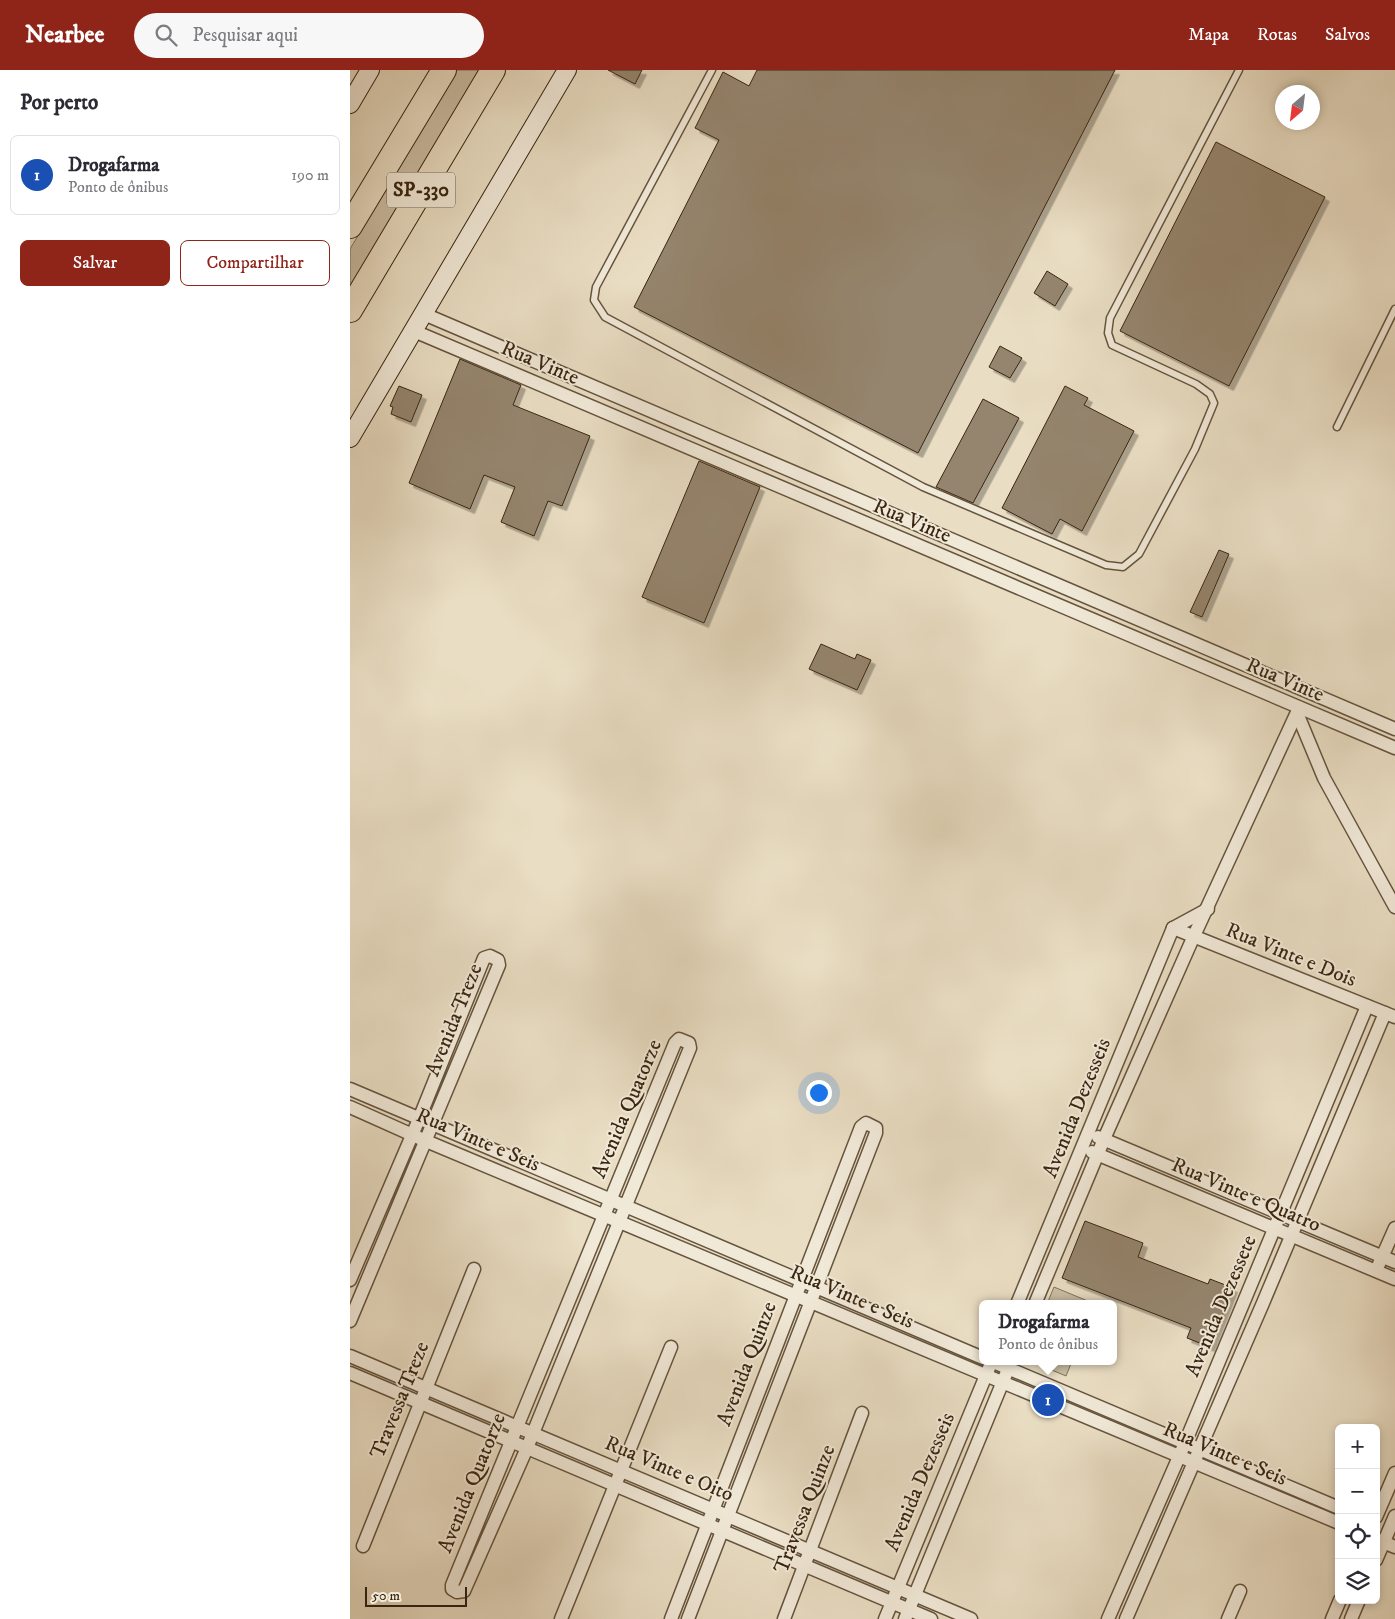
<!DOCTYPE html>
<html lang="pt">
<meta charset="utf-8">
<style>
:root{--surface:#fff;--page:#f7f7f7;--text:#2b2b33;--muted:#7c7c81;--line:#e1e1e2;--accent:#8f2418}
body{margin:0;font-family:"IM FELL DW Pica",serif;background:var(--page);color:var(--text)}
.controls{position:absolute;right:15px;bottom:15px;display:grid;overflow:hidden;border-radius:8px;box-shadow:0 2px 8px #0003}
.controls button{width:45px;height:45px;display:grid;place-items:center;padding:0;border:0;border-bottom:1px solid var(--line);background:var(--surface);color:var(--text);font:25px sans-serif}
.compass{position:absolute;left:925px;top:15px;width:45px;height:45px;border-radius:50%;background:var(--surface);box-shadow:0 2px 8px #0003;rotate:208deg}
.scale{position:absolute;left:15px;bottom:12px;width:102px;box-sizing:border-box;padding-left:5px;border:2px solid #392611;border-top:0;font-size:14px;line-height:18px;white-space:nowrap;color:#392611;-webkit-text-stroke:4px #f1e9d8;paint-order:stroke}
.you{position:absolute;left:468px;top:1022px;width:18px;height:18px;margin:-12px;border:4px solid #fff;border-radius:50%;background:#1a73e8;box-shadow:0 0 0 8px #1a73e833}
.badge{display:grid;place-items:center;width:32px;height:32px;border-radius:50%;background:var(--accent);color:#fff;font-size:16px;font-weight:700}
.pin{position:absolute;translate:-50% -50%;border:2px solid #fff;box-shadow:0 1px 5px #0006}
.popup{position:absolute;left:629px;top:1230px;width:138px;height:65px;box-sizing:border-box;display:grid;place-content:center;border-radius:8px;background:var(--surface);filter:drop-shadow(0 1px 4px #0005);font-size:16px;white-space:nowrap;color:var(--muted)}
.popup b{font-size:19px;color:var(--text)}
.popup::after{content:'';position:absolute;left:50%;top:100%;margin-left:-10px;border:10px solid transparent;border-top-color:var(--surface)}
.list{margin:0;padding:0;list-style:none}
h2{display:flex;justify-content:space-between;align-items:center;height:65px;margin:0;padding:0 20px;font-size:21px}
h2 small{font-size:16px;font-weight:400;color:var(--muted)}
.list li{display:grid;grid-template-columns:32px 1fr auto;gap:15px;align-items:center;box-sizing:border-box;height:80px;margin:0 10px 10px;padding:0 10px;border:1px solid var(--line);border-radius:8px}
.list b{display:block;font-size:19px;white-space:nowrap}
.list p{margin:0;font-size:16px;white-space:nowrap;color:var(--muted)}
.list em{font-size:16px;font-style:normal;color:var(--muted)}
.actions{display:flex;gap:10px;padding:15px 20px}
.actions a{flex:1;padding:11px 0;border:1px solid var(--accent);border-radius:8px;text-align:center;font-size:18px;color:var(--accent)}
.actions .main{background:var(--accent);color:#fff}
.icon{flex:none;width:28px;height:28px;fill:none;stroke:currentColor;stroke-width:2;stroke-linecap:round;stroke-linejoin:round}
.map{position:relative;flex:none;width:1045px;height:1549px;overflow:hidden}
header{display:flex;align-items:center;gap:30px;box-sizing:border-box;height:70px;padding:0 25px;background:var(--accent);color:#fff}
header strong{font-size:24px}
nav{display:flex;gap:28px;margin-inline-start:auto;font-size:18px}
.search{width:350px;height:45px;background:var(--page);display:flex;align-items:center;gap:12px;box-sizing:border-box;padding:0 18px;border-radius:28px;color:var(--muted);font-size:19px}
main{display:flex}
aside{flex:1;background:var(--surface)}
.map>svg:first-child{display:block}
</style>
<header>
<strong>Nearbee</strong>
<div class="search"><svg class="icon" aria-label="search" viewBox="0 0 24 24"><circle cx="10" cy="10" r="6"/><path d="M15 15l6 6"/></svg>Pesquisar aqui</div>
<nav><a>Mapa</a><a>Rotas</a><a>Salvos</a></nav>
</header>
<main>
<aside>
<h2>Por perto<small></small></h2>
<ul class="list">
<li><span class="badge" style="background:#1a4fb4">1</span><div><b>Drogafarma</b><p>Ponto de ônibus</p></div><em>190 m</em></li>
</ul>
<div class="actions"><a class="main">Salvar</a><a>Compartilhar</a></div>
</aside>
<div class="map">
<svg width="1045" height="1549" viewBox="0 0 1045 1549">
<defs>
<filter id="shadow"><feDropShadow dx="4.5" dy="4.5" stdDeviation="0" flood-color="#0004"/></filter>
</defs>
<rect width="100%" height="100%" fill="#e9ddc3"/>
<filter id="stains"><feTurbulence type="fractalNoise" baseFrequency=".004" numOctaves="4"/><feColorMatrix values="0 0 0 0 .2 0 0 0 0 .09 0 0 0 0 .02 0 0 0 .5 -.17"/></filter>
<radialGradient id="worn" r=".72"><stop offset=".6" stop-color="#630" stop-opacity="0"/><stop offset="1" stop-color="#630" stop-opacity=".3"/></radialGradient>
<!-- green -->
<g fill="#cbbea5" stroke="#82725b">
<polygon points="104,0 134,0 0,222 0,179 83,41 84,35"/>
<polygon points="704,1217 745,1234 697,1234"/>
<polygon points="680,1291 722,1291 716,1306"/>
</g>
<!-- building -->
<g fill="#95856e" stroke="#392611" filter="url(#shadow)">
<polygon points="258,0 292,0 285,14"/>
<polygon points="407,0 765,0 568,383 284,237 369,70 345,58 373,2 399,16"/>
<polygon points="866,72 975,127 879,316 770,261"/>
<polygon points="697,201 718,214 705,236 684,223"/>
<polygon points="650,276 672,288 660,308 639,297"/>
<polygon points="110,289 171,315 163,335 240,366 212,436 198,431 184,466 151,452 165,417 134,405 120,439 59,413"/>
<polygon points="49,316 72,325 61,352 41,344 43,337 40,336"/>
<polygon points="715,316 738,328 734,335 784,361 732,461 710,449 702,464 652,438"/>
<polygon points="633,329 669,348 623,433 586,417"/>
<polygon points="349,391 410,417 354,553 292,527"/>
<polygon points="869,480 879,484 852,547 840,542"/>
<polygon points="471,574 505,589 507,584 521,590 507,620 459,599"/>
<polygon points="735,1151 793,1173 788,1187 858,1214 860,1209 883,1218 860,1277 837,1268 841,1258 712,1208"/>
</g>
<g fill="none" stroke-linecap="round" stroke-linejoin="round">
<!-- service casing -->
<g stroke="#65543e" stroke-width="9">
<g id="service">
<polyline points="362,0 246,217 244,230 255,247 573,417 756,495 773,497 789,484 845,379 864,333 860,324 846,314 762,275 758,263 760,248 889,0"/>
<polyline points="987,357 1045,239"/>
</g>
</g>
<!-- minor casing -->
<g stroke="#65543e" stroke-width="15">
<g id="minor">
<polyline points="74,244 1045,659"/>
<polyline points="64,261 1045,678"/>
<polyline points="947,643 974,708 1045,837"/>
<polyline points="823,858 1045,947"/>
<polyline points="823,858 858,839"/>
<polygon points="329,969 339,973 340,978 177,1378 114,1521 107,1522 102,1519 102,1515 325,973"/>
<polyline points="0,1019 633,1288"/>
<polyline points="0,1037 76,1071 989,1453"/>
<polyline points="748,1067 1045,1192"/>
<polyline points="742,1082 1045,1209"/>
<polyline points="1029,1194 1045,1158"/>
<polyline points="0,1210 69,1049 134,888 140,886 148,890 149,895 0,1251"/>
<polyline points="667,1234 823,858"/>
<polyline points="685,1234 754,1069 843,868 949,638"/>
<polyline points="0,1286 621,1549"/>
<polyline points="641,1291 989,1438"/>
<polyline points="0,1303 581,1549"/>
<polyline points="1026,1447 1045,1403"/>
<polyline points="1026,1469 1045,1477"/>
<polyline points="13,1476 124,1199"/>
<polyline points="1026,1490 1045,1446"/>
<polyline points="211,1549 321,1277"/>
<polyline points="321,1549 511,1057 516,1053 526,1058 526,1063 338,1549"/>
<polyline points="434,1549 512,1343"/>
<polyline points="535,1549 639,1298"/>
<polyline points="555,1549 656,1304"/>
<polyline points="758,1549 835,1373 1017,936"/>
<polyline points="776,1549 913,1233 1035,943"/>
<polyline points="878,1549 890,1521"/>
<polyline points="982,1549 990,1530"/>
<polyline points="1001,1549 1009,1530"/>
</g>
</g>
<!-- secondary casing -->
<g stroke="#392611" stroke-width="20">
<g id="secondary">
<polyline points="0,34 20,0"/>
<polyline points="0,368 217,0"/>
</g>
</g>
<!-- motorway casing -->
<g stroke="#392611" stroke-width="26">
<g id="motorway">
<polyline points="0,156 94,0"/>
<polyline points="0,240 143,0"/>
</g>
</g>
<!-- service -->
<use href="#service" stroke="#f1e9d8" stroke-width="6"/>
<!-- minor -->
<use href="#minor" stroke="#f1e9d8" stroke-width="12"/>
<!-- secondary -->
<use href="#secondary" stroke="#f1e9d8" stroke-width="18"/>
<!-- motorway -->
<use href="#motorway" stroke="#e9ddc3" stroke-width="24"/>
</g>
<g text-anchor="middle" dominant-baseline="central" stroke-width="4" stroke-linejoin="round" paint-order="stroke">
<!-- shield labels -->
<rect fill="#f1e9d8" stroke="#70604d" stroke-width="1" x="37" y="102.5" width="68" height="35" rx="4"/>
<g font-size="20" font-weight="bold" fill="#392611">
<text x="71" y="120">SP-330</text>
</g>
<!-- street labels -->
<g font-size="21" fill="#392611" stroke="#f1e9d8">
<text transform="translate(190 293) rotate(23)">Rua Vinte</text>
<text transform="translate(562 451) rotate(23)">Rua Vinte</text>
<text transform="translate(935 610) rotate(23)">Rua Vinte</text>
<text transform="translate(941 885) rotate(22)">Rua Vinte e Dois</text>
<text transform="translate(104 950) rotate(-68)">Avenida Treze</text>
<text transform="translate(727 1038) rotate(-68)">Avenida Dezesseis</text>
<text transform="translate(277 1039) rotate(-67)">Avenida Quatorze</text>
<text transform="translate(128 1070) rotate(23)">Rua Vinte e Seis</text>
<text transform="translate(896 1125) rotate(23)">Rua Vinte e Quatro</text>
<text transform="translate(502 1227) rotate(23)">Rua Vinte e Seis</text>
<text transform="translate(871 1236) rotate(-67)">Avenida Dezessete</text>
<text transform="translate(397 1294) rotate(-69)">Avenida Quinze</text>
<text transform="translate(50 1330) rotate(-68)">Travessa Treze</text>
<text transform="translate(875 1384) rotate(23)">Rua Vinte e Seis</text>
<text transform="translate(319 1399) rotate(23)">Rua Vinte e Oito</text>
<text transform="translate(570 1412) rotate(-67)">Avenida Dezesseis</text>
<text transform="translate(122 1413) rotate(-68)">Avenida Quatorze</text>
<text transform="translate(455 1439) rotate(-69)">Travessa Quinze</text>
</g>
</g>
<rect width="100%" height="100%" filter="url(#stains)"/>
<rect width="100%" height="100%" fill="url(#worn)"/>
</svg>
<div class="controls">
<button>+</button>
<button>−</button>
<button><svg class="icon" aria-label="locate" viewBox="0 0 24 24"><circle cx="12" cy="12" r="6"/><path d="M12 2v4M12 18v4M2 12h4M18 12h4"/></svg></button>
<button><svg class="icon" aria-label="layers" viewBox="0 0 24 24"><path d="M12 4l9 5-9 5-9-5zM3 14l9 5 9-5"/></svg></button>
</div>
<svg class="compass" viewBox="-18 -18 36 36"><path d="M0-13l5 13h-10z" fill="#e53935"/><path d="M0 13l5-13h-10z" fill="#7c7c81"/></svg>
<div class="scale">50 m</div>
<div class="you"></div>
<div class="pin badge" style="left:698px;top:1330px;background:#1a4fb4">1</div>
<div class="popup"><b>Drogafarma</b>Ponto de ônibus</div>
</div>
</main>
